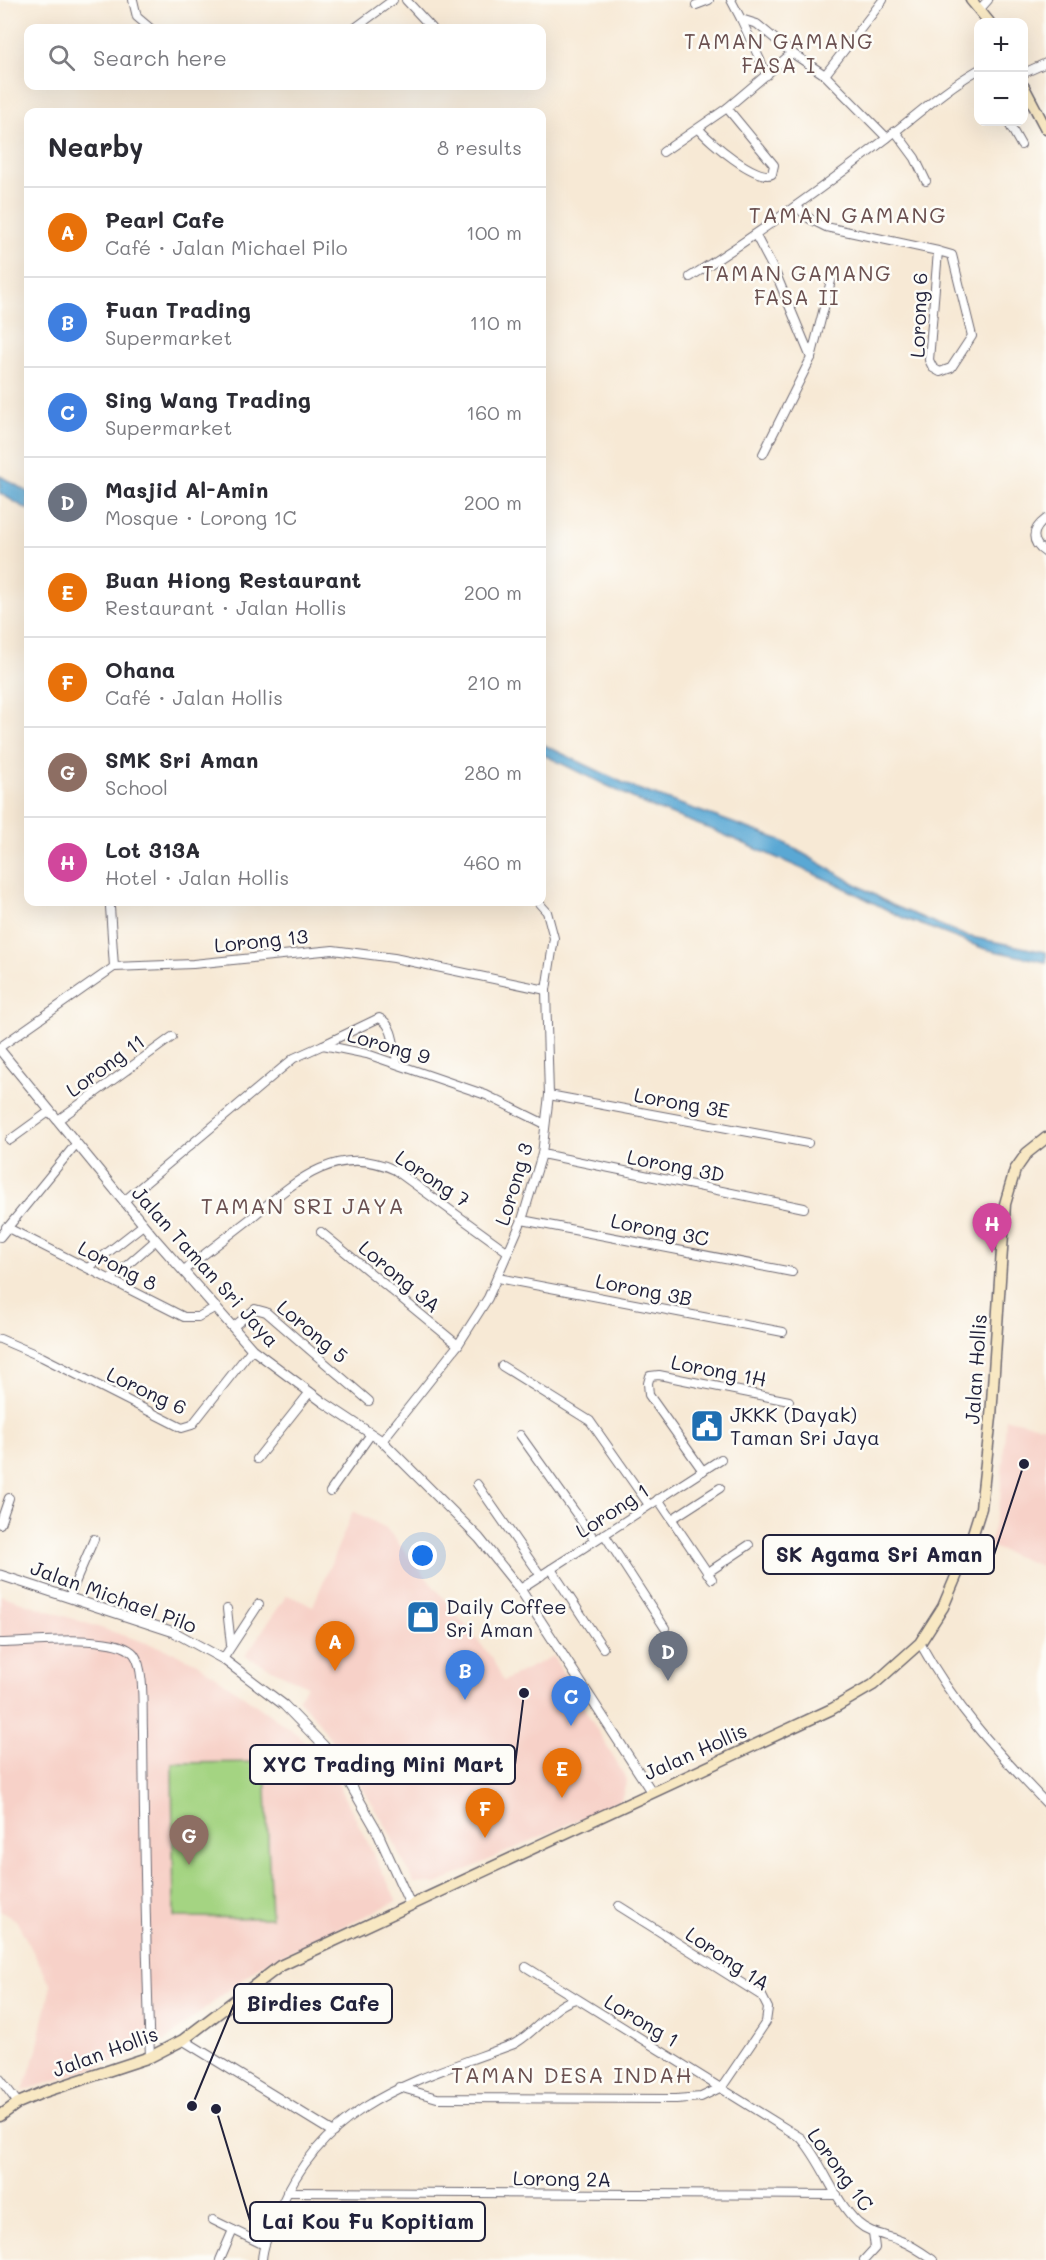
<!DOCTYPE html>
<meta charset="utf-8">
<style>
:root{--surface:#fff;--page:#f2f2f3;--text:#2b2b33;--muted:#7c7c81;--line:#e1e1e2;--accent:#1f6fb2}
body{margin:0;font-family:Mali,sans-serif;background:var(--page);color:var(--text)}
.controls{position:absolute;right:18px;top:18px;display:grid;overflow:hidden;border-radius:12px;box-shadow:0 6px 24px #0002}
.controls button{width:54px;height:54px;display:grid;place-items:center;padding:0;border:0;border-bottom:2px solid var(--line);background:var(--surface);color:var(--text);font:30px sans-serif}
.you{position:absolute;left:423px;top:1556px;width:21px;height:21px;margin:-15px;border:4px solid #fff;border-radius:50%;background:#1a73e8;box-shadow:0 0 0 9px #1a73e833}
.badge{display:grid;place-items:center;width:39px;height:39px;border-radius:50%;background:var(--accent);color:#fff;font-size:20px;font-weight:700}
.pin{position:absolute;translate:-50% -50px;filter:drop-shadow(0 2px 3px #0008)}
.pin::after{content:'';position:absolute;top:32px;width:21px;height:18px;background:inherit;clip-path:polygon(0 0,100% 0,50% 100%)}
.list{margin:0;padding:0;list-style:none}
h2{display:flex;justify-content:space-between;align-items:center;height:78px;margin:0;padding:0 24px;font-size:26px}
h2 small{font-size:20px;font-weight:400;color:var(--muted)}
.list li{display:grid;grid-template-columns:39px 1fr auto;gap:18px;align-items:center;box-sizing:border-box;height:90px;padding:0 24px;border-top:2px solid var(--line)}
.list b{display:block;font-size:22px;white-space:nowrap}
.list p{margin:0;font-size:20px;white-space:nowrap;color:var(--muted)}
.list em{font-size:20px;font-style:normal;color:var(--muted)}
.icon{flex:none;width:33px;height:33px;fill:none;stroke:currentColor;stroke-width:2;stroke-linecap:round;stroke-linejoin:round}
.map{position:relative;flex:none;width:1046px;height:2260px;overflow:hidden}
.search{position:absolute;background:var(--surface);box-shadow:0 6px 24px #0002;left:24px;top:24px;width:522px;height:66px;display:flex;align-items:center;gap:15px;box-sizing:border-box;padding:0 21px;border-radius:12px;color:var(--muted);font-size:22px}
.panel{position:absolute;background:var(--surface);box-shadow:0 6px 24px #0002;left:24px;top:108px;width:522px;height:798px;border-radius:12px}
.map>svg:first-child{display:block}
</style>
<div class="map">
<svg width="1046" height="2260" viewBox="0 0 1046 2260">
<rect width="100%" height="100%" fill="#fdfcf7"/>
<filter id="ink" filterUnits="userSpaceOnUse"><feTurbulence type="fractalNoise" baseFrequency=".0167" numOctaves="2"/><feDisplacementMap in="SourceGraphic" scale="12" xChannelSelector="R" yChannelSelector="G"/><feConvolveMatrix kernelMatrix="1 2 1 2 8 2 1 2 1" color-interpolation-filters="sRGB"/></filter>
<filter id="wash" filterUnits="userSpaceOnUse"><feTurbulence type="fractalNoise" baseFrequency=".008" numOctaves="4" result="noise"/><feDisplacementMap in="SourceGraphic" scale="24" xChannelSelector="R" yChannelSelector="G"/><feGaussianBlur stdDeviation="1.35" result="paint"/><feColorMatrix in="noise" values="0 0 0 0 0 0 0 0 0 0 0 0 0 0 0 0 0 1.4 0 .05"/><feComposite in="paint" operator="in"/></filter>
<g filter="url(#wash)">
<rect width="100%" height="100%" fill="#f7e9d5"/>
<!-- built -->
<g fill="#f7d1c8">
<polygon points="1006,1419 1046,1427 1046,1568 989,1546 1000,1501"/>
<polygon points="353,1511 386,1528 492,1658 503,1681 553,1656 627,1780 621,1800 436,1884 414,1883 386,1826 340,1753 315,1717 298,1699 307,1686 245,1656 287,1595 313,1606"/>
<polygon points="0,1595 168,1650 197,1663 297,1734 337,1781 397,1901 259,1966 165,2041 140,2053 23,2091 37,2050 51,1985 16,1920 0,1910"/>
</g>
<!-- green -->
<polygon fill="#a4d482" stroke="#637b5e" stroke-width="1.5" points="265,1762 271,1918 174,1917 172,1763"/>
<!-- water -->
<g fill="#5aa8d4" stroke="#3e6588" stroke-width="1.5">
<polygon points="0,476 28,492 28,510 0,493"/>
<polygon points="542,744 632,787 778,839 892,905 966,936 1046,952 1046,962 985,949 901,917 837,884 713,830 651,807 542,754"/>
</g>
</g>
<g filter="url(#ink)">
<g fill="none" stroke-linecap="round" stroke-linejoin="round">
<!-- minor casing -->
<g stroke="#6d6871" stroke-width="10">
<g id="minor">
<polyline points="133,0 137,17 150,28"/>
<polyline points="406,0 432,28"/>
<polyline points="731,0 741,19 757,24 792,53 825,75 887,138"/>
<polyline points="696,5 709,0"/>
<polyline points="980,9 988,0"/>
<polyline points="741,19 767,75"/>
<polyline points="355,28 393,0"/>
<polyline points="1024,73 1046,63"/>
<polyline points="825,75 883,0"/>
<polyline points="1008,122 1021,145"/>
<path d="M699 129C709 141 757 182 772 174L774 165 727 108"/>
<polyline points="895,131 915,158 926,181"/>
<polyline points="663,152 727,108 792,53"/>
<polyline points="796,206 810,219 826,227 938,251 952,255 972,336 951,368 940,372 933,368 929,360 938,251"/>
<polyline points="756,236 776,274 811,358 763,454"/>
<path d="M690 277C758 234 824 187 887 138 918 114 945 89 978 70"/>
<polyline points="811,358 833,273"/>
<path d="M1046 519C1031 530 1030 542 1046 553"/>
<polyline points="110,907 114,967"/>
<path d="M323 1045 379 1018C394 1024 394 1048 397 1062"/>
<polyline points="0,1047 114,967 193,964 333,950 394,958 546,990"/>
<polyline points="549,1095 808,1143"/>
<polyline points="58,1120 172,1037"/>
<polyline points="10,1140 50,1111"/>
<polyline points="542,1154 804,1208"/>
<polyline points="124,1201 294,1058 323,1045 367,1054 486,1095 545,1124"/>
<polyline points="522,1220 792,1272"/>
<polyline points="6,1227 184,1317 198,1317 216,1307"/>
<polyline points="321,1232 458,1345"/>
<polyline points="0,1237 76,1144"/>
<polyline points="88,1268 143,1225"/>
<path d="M184 1270C206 1253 228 1236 250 1219 293 1183 336 1142 395 1170L508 1252"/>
<polyline points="498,1278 783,1332"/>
<polyline points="110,1280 156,1240"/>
<polyline points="233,1327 255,1309 266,1312 369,1401"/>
<polyline points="0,1339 42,1357 182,1428 192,1425 252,1349"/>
<polyline points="502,1366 590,1421 649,1505"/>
<polyline points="520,1435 595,1540"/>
<polyline points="382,1441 458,1345 488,1298 522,1220 542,1154 549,1095 546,990 554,938 547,912 538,902"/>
<polyline points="257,1459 310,1392"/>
<polyline points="703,1471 649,1395 648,1383 650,1376 659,1375 789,1401"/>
<polyline points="477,1484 541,1576"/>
<polyline points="330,1492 371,1434"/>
<polyline points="658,1499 712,1579"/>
<polyline points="672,1519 720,1488"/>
<polyline points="0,1524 9,1498"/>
<polyline points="604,1534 665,1628"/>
<polyline points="551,1569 603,1648"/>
<polyline points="707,1573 749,1545"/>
<polyline points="520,1589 721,1459"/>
<polyline points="69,1597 94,1539"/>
<polyline points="227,1609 231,1645"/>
<path d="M0 1643C28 1643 116 1632 134 1654 145 1668 142 1711 143 1730 144 1839 146 1948 150 2057"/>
<path d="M920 1643C955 1707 996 1751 1046 1803"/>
<polyline points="223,1659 259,1604"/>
<polyline points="619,1906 762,1996 768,2008 766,2022 722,2087"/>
<path d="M526 1967 801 2138C824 2164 833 2199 858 2223 870 2234 887 2235 901 2241 912 2245 923 2253 933 2260"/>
<polyline points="0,2079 18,2103"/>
<polyline points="399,2087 437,2098 676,2099 701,2097 722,2087"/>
<polyline points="287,2192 837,2195"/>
<polyline points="213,2220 264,2245"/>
<polyline points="220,2260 233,2230"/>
<path d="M262 2260C263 2242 273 2225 280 2208 326 2101 415 2081 514 2044 535 2033 555 2003 576 1999"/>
<polyline points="864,2260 875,2248 873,2232"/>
</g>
</g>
<!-- tertiary casing -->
<g stroke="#6d6871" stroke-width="11">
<g id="tertiary">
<polyline points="0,1050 156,1240 252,1349 323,1402 382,1441 479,1538 520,1589 651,1791"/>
<polyline points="0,1575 174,1632 223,1659 284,1705 324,1746 346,1777 376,1829 410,1904"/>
<polyline points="183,2040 333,2132"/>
</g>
</g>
<!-- secondary casing -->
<g stroke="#6d6871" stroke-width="13">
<g id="secondary">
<polyline points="971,0 989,22"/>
<polyline points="1024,87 1046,129"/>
<polyline points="0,2116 18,2103 44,2092 150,2057 183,2040 280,1966 832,1709 873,1685 920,1643 943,1607 969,1546 981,1508 991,1417 1005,1204 1015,1170 1027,1153 1046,1138"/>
</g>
</g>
<!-- minor -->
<use href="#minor" stroke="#fff" stroke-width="8"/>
<!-- tertiary -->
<use href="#tertiary" stroke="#fff" stroke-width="9"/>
<!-- secondary -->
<use href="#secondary" stroke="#f8e8c3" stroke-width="10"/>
</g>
</g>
<!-- icons -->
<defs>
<g id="civic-square" transform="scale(1.725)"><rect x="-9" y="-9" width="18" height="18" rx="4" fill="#1f6fb2" stroke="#fdfcf7"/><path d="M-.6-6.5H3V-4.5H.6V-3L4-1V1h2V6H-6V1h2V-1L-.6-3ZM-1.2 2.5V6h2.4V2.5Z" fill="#fff"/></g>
<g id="shop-square" transform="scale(1.725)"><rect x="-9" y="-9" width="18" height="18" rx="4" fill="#1f6fb2" stroke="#fdfcf7"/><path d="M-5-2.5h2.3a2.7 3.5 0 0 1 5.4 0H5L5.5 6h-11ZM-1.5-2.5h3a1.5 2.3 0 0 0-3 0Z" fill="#fff"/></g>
</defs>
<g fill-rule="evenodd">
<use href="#civic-square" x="707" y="1426"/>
<use href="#shop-square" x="423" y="1617"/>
</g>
<g text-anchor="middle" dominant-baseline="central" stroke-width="5" stroke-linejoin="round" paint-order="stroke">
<!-- street labels -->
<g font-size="20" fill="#22223b" stroke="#fdfcf7">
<text transform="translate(918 315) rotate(-88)">Lorong 6</text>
<text transform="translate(261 940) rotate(-6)">Lorong 13</text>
<text transform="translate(389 1045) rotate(16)">Lorong 9</text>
<text transform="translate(105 1065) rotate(-36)">Lorong 11</text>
<text transform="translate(682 1102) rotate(10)">Lorong 3E</text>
<text transform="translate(676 1165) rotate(11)">Lorong 3D</text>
<text transform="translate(433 1178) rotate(34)">Lorong 7</text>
<text transform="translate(513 1184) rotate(-73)">Lorong 3</text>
<text transform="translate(660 1229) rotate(11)">Lorong 3C</text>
<text transform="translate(118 1265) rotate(27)">Lorong 8</text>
<text transform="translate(206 1266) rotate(48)">Jalan Taman Sri Jaya</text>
<text transform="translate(400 1276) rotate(40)">Lorong 3A</text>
<text transform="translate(644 1289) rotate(11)">Lorong 3B</text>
<text transform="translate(313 1331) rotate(40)">Lorong 5</text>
<text transform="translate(975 1369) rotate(-86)">Jalan Hollis</text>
<text transform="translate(719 1370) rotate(11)">Lorong 1H</text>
<text transform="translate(147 1390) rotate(25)">Lorong 6</text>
<text transform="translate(612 1510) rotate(-33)">Lorong 1</text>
<text transform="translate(114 1596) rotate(20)">Jalan Michael Pilo</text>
<text transform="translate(695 1751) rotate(-24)">Jalan Hollis</text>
<text transform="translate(728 1958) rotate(34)">Lorong 1A</text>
<text transform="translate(642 2020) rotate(31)">Lorong 1</text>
<text transform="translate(105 2051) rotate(-20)">Jalan Hollis</text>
<text transform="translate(841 2169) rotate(54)">Lorong 1C</text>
<text transform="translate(562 2178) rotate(1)">Lorong 2A</text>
</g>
<!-- poi labels -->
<g font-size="20" fill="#22223b" stroke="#fdfcf7" text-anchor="start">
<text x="730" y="1414">JKKK (Dayak)<tspan x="730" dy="23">Taman Sri Jaya</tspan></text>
<text x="446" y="1606">Daily Coffee<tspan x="446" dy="23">Sri Aman</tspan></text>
</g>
<!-- neighbourhood labels -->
<g font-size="21" letter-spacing="1.5" fill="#6a5050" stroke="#fdfcf7">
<text x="779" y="40">TAMAN GAMANG<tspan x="779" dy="24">FASA I</tspan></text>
<text x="797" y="272">TAMAN GAMANG<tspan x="797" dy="24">FASA II</tspan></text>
</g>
<!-- quarter labels -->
<g font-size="22" letter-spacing="1.5" fill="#6a5050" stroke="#fdfcf7">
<text x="848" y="214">TAMAN GAMANG</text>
<text x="303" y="1205">TAMAN SRI JAYA</text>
<text x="572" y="2074">TAMAN DESA INDAH</text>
</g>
</g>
<!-- callouts -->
<path fill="none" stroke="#22223b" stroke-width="2" d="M1024 1464L994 1555M524 1693L515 1765M192 2106L234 2004M216 2109L250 2221"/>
<g fill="#22223b" stroke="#fdfcf7" stroke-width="2">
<circle cx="1024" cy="1464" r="6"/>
<circle cx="524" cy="1693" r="6"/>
<circle cx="192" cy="2106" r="6"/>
<circle cx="216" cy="2109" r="6"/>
</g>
<g fill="#fdfcf7" stroke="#22223b" stroke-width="2">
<rect x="763" y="1535" width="231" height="39" rx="6"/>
<rect x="250" y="1745" width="265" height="39" rx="6"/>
<rect x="234" y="1984" width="158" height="39" rx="6"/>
<rect x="250" y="2202" width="235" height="39" rx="6"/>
</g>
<g font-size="21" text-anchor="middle" font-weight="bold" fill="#22223b">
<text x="879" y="1562">SK Agama Sri Aman</text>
<text x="383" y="1772">XYC Trading Mini Mart</text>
<text x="313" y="2011">Birdies Cafe</text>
<text x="368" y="2229">Lai Kou Fu Kopitiam</text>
</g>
</svg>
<div class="controls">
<button>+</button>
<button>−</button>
</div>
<div class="you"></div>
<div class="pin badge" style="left:335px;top:1671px;background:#e8710a">A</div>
<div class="pin badge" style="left:465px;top:1700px;background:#3f7fe0">B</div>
<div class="pin badge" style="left:571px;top:1726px;background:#3f7fe0">C</div>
<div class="pin badge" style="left:668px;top:1681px;background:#6b7280">D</div>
<div class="pin badge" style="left:562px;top:1798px;background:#e8710a">E</div>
<div class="pin badge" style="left:485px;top:1838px;background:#e8710a">F</div>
<div class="pin badge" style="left:189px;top:1865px;background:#8d6e63">G</div>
<div class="pin badge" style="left:992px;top:1253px;background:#d1479c">H</div>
<div class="search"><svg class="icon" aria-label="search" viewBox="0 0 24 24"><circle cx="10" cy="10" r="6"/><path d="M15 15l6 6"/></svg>Search here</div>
<section class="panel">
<h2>Nearby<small>8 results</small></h2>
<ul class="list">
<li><span class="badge" style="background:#e8710a">A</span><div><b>Pearl Cafe</b><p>Café · Jalan Michael Pilo</p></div><em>100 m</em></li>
<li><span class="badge" style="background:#3f7fe0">B</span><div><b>Fuan Trading</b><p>Supermarket</p></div><em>110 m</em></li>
<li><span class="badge" style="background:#3f7fe0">C</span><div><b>Sing Wang Trading</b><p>Supermarket</p></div><em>160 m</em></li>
<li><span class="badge" style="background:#6b7280">D</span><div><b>Masjid Al-Amin</b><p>Mosque · Lorong 1C</p></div><em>200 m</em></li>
<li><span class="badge" style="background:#e8710a">E</span><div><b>Buan Hiong Restaurant</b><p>Restaurant · Jalan Hollis</p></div><em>200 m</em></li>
<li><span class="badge" style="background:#e8710a">F</span><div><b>Ohana</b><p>Café · Jalan Hollis</p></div><em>210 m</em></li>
<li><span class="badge" style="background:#8d6e63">G</span><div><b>SMK Sri Aman</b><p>School</p></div><em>280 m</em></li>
<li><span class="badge" style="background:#d1479c">H</span><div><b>Lot 313A</b><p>Hotel · Jalan Hollis</p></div><em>460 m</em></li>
</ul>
</section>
</div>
